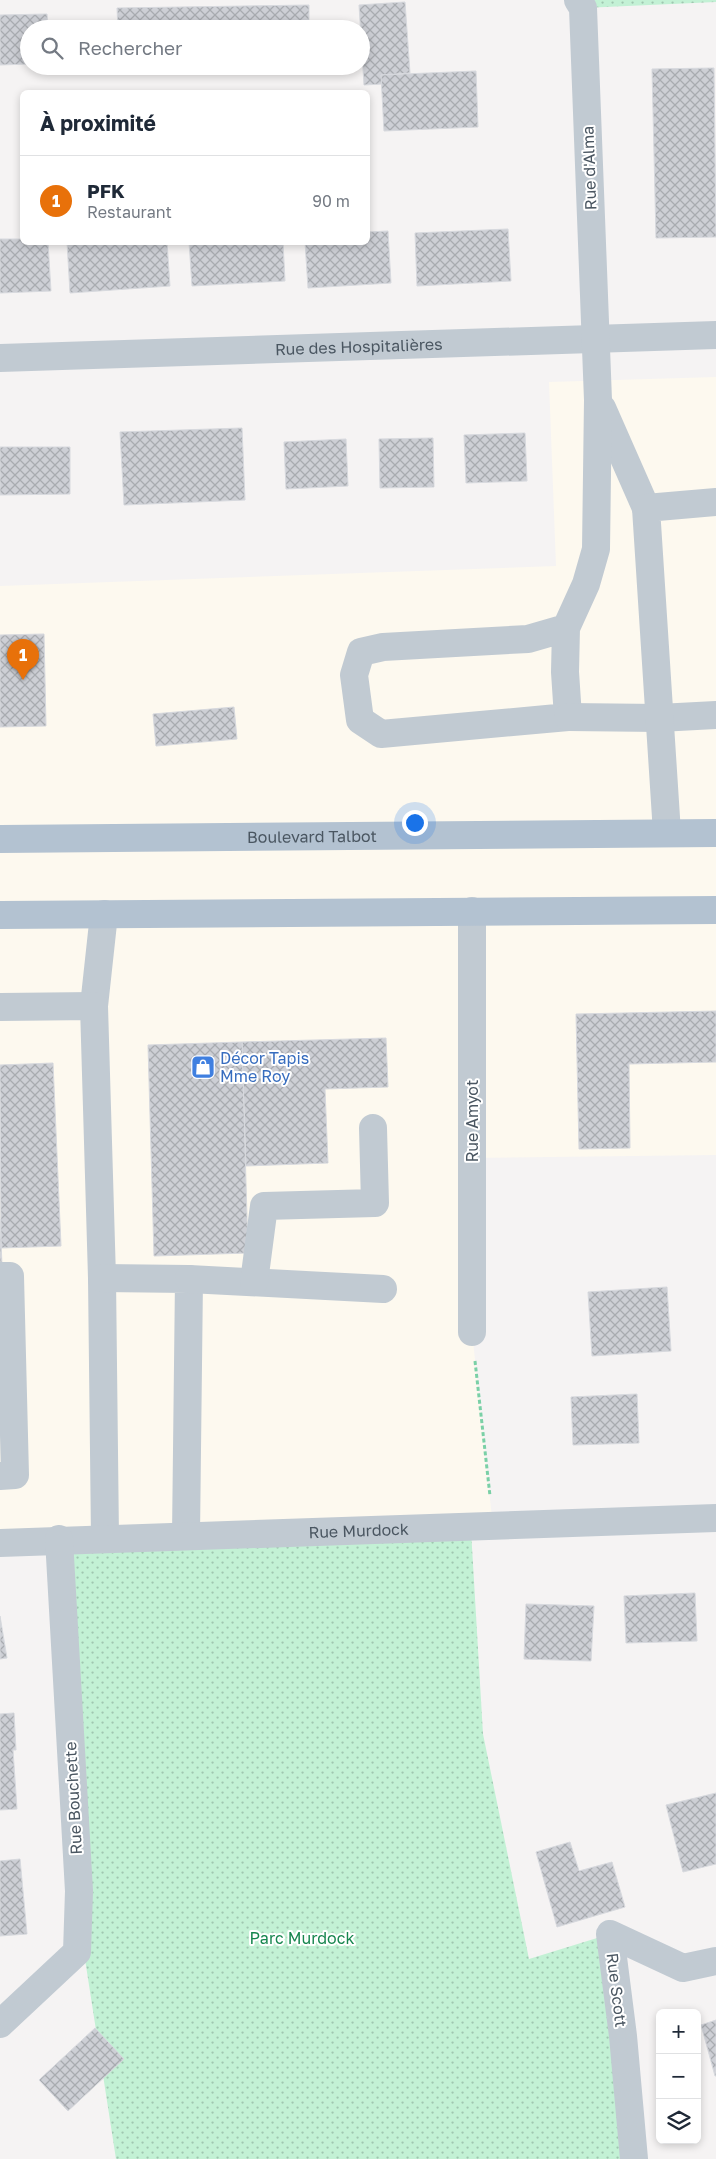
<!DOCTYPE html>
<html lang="fr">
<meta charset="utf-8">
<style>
:root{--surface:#fff;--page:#f6f6f7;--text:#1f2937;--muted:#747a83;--line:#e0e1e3;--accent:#1a73e8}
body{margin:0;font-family:"Golos Text",sans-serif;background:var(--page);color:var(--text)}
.controls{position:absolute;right:15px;bottom:15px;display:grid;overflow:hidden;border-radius:8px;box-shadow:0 2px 8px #0003}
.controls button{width:45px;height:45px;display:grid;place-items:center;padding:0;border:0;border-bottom:1px solid var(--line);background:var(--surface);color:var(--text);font:25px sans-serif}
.you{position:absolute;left:414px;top:822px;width:18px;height:18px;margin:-12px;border:4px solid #fff;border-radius:50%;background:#1a73e8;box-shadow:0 0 0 8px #1a73e833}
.badge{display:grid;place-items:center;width:32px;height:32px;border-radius:50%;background:var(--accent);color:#fff;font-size:16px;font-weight:700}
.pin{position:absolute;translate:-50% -41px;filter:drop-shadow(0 1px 2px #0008)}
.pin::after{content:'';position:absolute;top:26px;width:18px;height:15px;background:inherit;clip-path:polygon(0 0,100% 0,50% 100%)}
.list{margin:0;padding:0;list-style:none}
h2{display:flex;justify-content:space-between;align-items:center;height:65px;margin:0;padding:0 20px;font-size:21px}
h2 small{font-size:16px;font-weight:400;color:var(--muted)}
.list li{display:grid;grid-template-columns:32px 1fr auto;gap:15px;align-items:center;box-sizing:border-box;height:90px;padding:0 20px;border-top:1px solid var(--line)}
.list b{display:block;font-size:19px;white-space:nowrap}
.list p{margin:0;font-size:16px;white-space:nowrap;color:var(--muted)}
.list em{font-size:16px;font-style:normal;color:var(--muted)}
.icon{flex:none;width:28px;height:28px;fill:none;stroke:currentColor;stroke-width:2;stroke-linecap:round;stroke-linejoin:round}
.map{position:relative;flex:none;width:716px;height:2159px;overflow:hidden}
.search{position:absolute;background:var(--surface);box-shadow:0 2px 8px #0003;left:20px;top:20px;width:350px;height:55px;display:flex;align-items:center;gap:12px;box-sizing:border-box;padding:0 18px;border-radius:28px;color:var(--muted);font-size:19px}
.panel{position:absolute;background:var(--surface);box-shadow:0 2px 8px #0003;left:20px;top:90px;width:350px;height:155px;border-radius:8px}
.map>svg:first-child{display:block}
</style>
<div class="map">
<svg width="716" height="2159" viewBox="0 0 716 2159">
<defs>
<pattern id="grass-dots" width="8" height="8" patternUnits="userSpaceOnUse" patternTransform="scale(1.25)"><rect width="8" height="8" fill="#c3f1d5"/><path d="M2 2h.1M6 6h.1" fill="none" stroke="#a0c6b0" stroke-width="1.8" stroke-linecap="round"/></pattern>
<pattern id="building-cross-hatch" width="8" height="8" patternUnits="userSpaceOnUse" patternTransform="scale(1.25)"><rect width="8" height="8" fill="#cdcfd5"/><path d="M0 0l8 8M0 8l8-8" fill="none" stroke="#a8abb0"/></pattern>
</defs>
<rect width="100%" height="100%" fill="#f5f3f3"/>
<!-- commercial -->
<polygon fill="#fdf9ef" points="716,377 716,1155 472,1158 472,1332 493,1527 0,1543 0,586 556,566 549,382"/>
<!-- grass -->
<g fill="url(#grass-dots)">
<polygon points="595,0 716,0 716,2 583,8"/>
<polygon points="471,1530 483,1734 529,1959 610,1934 637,2159 116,2159 73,1882 59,1555"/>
</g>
<!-- building -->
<g fill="url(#building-cross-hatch)" stroke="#d7d9de">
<polygon points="405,2 410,73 381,75 382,84 364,85 359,5"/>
<polygon points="309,5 309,29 118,29 117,8"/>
<polygon points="47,14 48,29 29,29 29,64 0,65 0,15"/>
<polygon points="714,68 716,237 656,238 652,69"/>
<polygon points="476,71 478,127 384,131 381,75"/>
<polygon points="508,229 511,281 417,286 415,233"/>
<polygon points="388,231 391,283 308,288 305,242 368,242 368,232"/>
<polygon points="0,239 22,239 22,242 48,242 51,291 0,293"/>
<polygon points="67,242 167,242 170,286 70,293"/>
<polygon points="189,242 283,242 285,281 192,286"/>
<polygon points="242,428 245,500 124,505 120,432"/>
<polygon points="525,433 527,481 466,483 464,435"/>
<polygon points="433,438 434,487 380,488 379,439"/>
<polygon points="346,439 348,486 286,489 284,442"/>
<polygon points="0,447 70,447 70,494 0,495"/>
<polygon points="44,634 46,726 0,727 0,635"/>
<polygon points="234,707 237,739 156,746 153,714"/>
<polygon points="716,1011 716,1062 629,1064 630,1148 579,1149 576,1014"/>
<polygon points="386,1038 388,1087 325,1089 328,1163 246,1166 242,1042"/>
<polygon points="242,1042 248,1253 154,1256 148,1045"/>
<polygon points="53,1063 61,1246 1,1248 0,1065"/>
<polygon points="0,1219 2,1265 0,1265"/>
<polygon points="667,1287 671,1351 592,1356 588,1292"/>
<polygon points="637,1394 639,1443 573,1445 571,1397"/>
<polygon points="695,1593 697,1641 626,1643 624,1596"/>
<polygon points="526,1604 594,1606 591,1661 524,1659"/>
<polygon points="0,1616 7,1658 0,1659"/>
<polygon points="14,1713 16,1750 13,1750 17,1809 0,1810 0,1714"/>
<polygon points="716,1793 716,1864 683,1872 666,1805"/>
<polygon points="570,1842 579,1871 612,1862 625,1907 557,1927 536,1852"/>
<polygon points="20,1859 27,1934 0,1936 0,1861"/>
<polygon points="716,2020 716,2076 715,2076 701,2025"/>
<polygon points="95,2028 124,2059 68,2111 39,2080"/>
</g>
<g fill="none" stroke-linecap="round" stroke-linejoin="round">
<!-- path -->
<polyline stroke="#7ad0a6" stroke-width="3" stroke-dasharray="4 2.5" stroke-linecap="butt" points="475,1361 490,1496"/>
<!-- minor -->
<g stroke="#c1cad2" stroke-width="28">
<path id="s1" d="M0 358 716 335"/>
<polyline points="602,408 646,508"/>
<polyline points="566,628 565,672 568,717 381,734 360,720 354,675 361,652 383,647 528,639 566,628 586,584 596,549 598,400 583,8 578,0"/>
<polyline points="568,717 659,718 716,715"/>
<polyline points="667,833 646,508 716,502"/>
<polyline points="472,911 472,1332"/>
<polyline points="94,1006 104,914"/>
<polyline points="0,1007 94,1006 102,1278 105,1538"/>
<polyline points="0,1276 10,1276 15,1475 0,1476"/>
<polyline points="102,1278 189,1279 186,1536"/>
<polyline points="189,1279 383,1289"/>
<polyline points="254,1282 264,1206 375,1203 373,1128"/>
<path id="s2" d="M0 1543 716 1518"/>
<polyline points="0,2024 77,1952 79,1891 59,1539"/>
<polyline points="634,2159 623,2036 610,1934 683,1968 716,1961"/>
</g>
<!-- major -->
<g stroke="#b3c2d1" stroke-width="28">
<path id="s3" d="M0 839 716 833"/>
<polyline points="0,915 716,910"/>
</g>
</g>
<!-- icons -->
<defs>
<g id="shop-square" transform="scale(1.25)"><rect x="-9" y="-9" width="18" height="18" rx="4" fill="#3f7fe0" stroke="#fff"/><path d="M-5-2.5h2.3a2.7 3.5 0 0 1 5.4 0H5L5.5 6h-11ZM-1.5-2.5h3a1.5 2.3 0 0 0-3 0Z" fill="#fff"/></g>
</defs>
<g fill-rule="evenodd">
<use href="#shop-square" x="203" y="1067"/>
</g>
<g text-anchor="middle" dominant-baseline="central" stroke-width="4" stroke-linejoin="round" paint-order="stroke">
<!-- street labels -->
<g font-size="16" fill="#4a5661" stroke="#fff">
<text transform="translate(589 168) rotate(-92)">Rue d'Alma</text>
<text stroke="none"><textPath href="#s1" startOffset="359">Rue des Hospitalières</textPath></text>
<text stroke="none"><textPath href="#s3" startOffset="312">Boulevard Talbot</textPath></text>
<text transform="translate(472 1121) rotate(-90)">Rue Amyot</text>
<text stroke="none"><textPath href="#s2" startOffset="359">Rue Murdock</textPath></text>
<text transform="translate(73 1798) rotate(-93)">Rue Bouchette</text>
<text transform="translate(617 1990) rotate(83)">Rue Scott</text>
</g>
<!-- shop labels -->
<g font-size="16" fill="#366cbe" stroke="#fff" text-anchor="start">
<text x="220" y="1058">Décor Tapis<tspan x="220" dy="18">Mme Roy</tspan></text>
</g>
<!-- park labels -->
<g font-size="16" fill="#17864f" stroke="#fff">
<text x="302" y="1938">Parc Murdock</text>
</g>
</g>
</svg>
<div class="controls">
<button>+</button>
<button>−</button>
<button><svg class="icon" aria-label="layers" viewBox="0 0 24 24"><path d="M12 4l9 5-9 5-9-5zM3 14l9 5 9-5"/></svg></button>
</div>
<div class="you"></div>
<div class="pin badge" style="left:23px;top:680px;background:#e8710a">1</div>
<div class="search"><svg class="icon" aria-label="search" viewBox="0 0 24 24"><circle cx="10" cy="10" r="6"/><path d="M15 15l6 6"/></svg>Rechercher</div>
<section class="panel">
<h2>À proximité<small></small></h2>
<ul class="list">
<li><span class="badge" style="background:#e8710a">1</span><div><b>PFK</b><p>Restaurant</p></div><em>90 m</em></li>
</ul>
</section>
</div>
